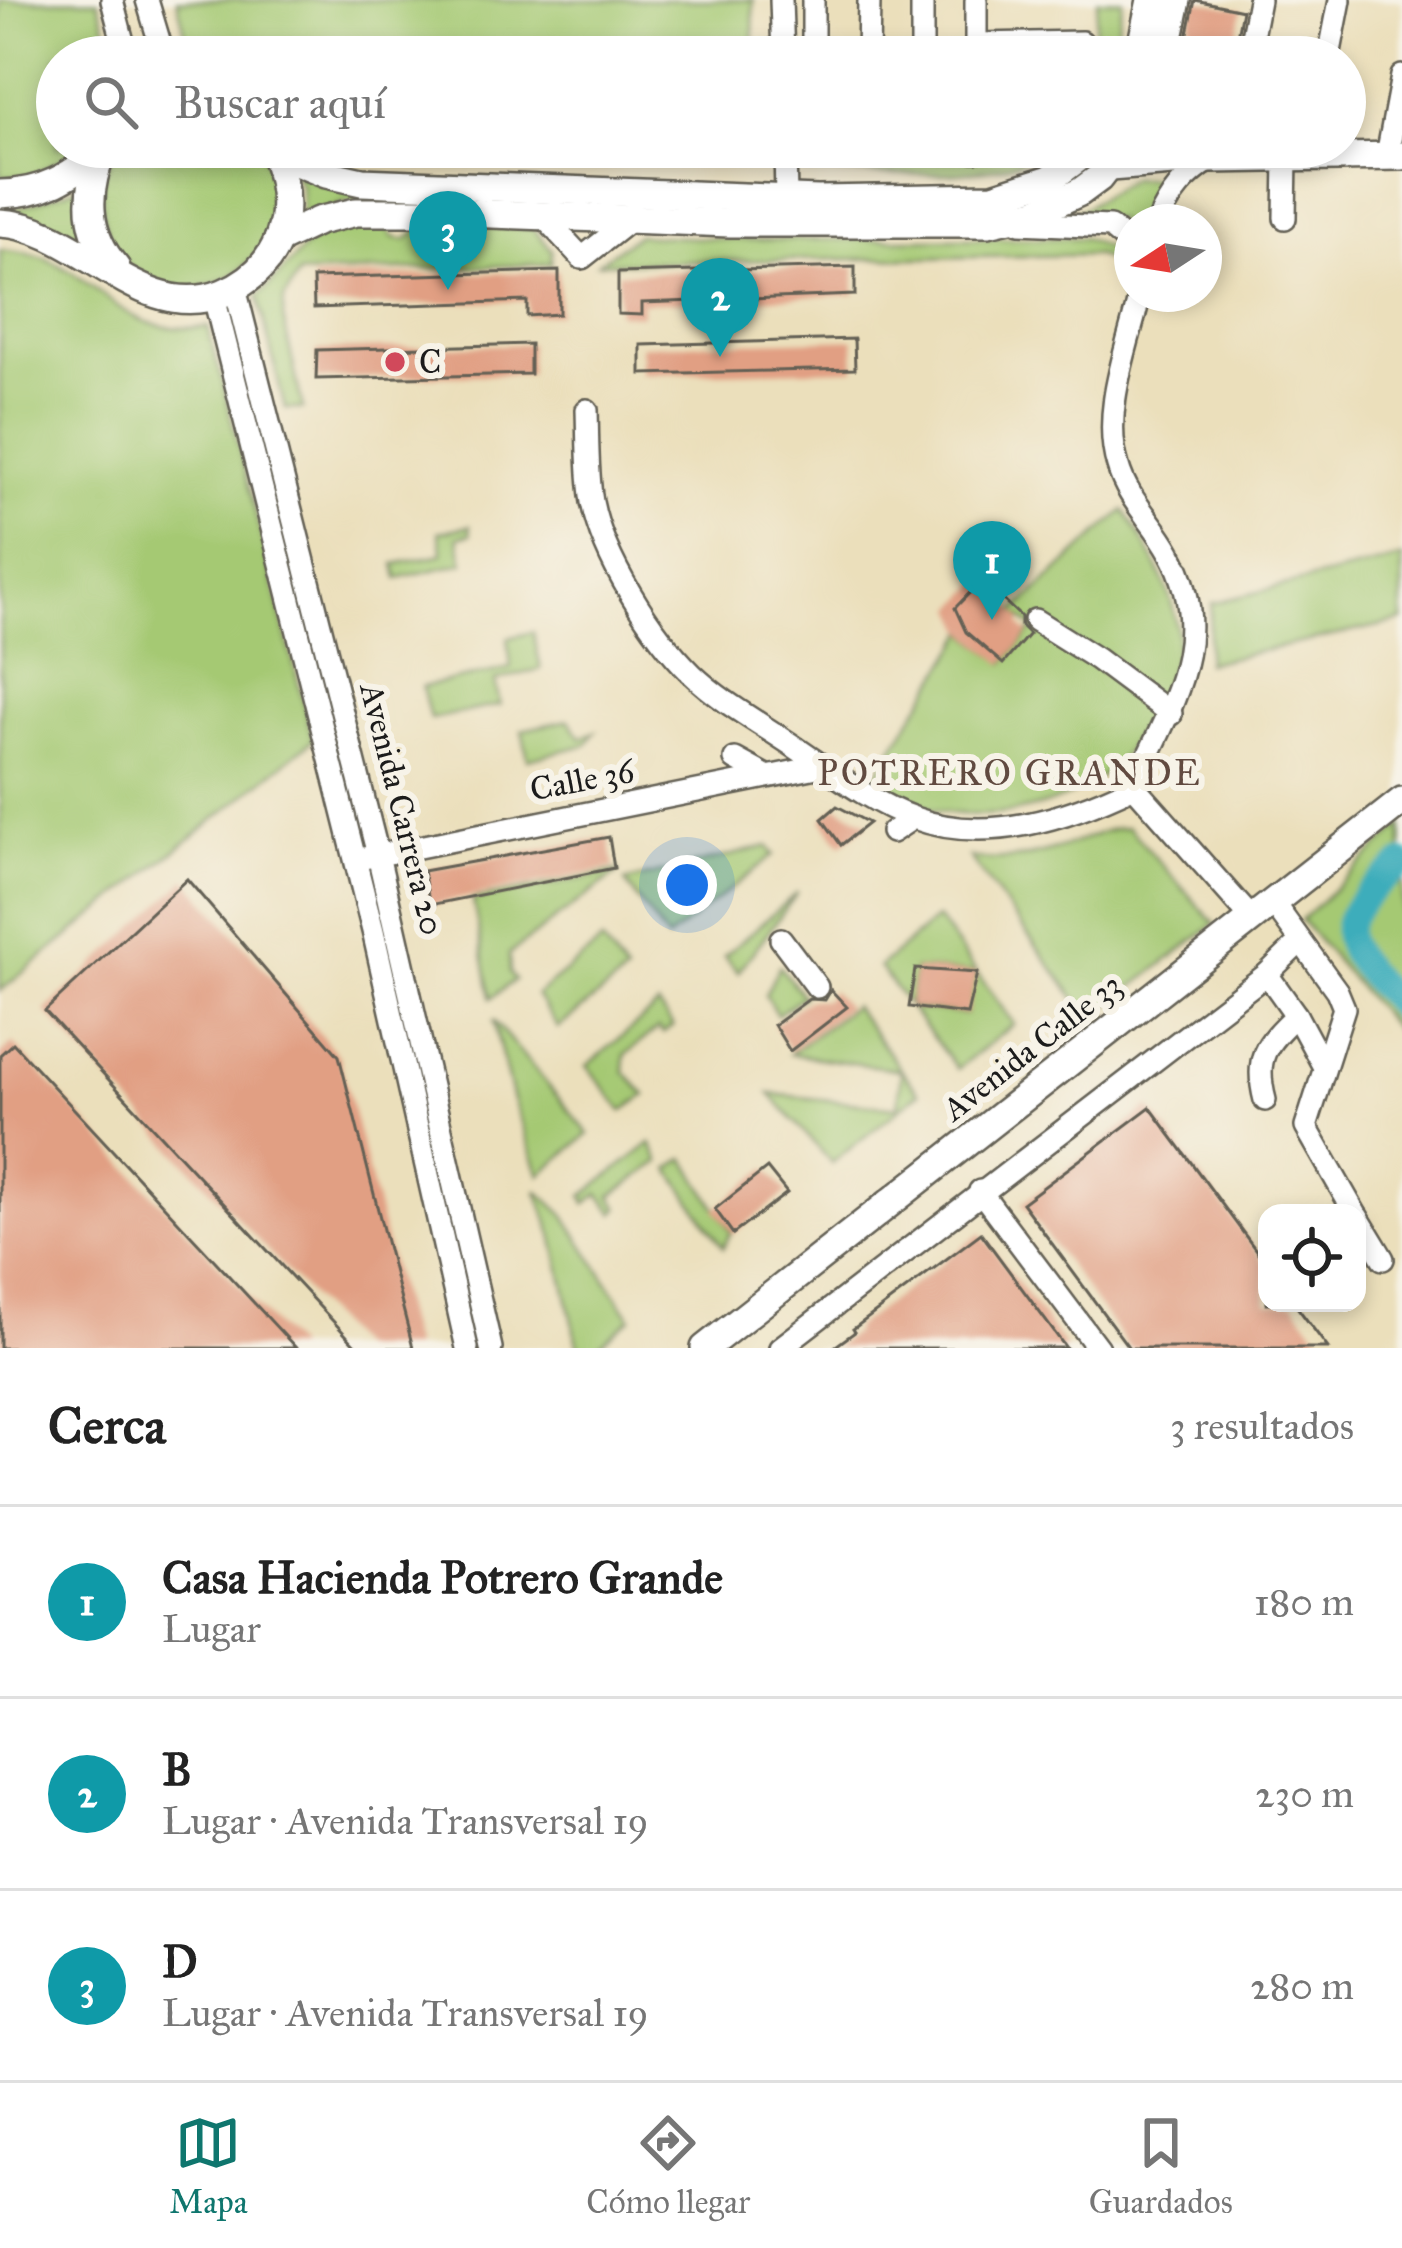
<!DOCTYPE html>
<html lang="es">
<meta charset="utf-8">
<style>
:root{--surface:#fff;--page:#f2f2f2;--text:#222;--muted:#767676;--line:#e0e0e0;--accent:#0f766e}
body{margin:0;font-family:"IM FELL Great Primer",serif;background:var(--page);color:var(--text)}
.controls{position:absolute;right:36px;bottom:36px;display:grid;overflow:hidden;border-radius:24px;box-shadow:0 6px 18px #0003}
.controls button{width:108px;height:108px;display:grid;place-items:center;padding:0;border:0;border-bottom:3px solid var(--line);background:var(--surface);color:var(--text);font:60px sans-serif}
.compass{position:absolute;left:1114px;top:204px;width:108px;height:108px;border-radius:50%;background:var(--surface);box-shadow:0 6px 18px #0003;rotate:258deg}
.you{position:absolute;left:687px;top:885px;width:42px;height:42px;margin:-30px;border:9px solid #fff;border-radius:50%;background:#1a73e8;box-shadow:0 0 0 18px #1a73e833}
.badge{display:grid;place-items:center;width:78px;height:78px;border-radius:50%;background:var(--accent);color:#fff;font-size:39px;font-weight:700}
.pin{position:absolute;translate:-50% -99px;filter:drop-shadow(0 3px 6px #0008)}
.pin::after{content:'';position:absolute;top:63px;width:42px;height:36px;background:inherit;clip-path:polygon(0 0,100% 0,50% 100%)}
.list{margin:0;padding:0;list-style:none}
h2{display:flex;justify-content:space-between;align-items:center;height:156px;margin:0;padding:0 48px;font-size:51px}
h2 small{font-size:39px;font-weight:400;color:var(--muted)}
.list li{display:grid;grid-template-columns:78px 1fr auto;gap:36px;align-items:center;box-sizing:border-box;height:192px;padding:0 48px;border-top:3px solid var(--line)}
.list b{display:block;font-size:45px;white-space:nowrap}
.list p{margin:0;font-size:39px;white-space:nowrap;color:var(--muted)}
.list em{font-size:39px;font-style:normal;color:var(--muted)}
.icon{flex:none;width:66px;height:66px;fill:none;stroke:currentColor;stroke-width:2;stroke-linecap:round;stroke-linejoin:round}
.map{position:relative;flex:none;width:1402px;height:1348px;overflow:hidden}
.search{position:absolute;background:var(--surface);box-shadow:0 6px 18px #0003;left:36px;right:36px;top:36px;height:132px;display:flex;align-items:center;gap:30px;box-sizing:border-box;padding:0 42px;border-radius:66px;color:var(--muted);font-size:45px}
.sheet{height:732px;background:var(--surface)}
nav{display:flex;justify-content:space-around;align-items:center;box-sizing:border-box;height:168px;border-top:3px solid var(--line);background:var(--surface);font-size:33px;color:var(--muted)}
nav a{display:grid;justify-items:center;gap:6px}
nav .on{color:var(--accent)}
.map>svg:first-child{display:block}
</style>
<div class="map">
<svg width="1402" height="1348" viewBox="0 0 1402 1348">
<rect width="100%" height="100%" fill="#f7f3e8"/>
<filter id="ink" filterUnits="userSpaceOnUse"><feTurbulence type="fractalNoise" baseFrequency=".00833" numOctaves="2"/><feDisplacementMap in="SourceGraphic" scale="24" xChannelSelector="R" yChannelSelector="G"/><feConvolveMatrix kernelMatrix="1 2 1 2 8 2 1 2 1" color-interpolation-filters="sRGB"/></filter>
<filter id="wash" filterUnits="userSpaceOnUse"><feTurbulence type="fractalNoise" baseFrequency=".004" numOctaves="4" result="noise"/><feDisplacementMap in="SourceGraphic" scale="48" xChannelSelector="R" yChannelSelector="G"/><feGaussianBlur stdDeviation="2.7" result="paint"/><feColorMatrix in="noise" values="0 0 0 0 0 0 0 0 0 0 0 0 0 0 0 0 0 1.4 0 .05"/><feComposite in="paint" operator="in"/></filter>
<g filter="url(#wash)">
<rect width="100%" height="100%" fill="#ebdfbb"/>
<!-- green -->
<g fill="#a5c973" stroke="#607248" stroke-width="3">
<polygon points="0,0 98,0 114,57 57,57 57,147 84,147 30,176 0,177"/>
<polygon points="177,0 753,0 754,57 191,57"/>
<polygon points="1098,0 1123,0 1112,57 1092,57"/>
<path d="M118 147H258C331 271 145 350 106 226 98 201 101 169 118 147Z"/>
<polygon points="349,147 752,147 751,161"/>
<path d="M1037 147H1051C990 186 880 172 807 172L812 157Z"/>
<polygon points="293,171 342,190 399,198 346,202 302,219 301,188"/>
<polygon points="1131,178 1164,178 1145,206 1142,222 1132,222 1132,230 1115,219 1068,218"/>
<polygon points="83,185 86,240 9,211"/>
<path d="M386 223 393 237 405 240 413 235 418 225 533 228 552 250 551 264 299 274 284 299 283 318 303 409H285L258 296C315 245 298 229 386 223Z"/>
<polygon points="637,235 748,240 1083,238 1108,248 1119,273 1110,260 1094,255 598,263"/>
<path d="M0 250C15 252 33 253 47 259 114 289 120 336 208 327L313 740 0 991Z"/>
<path d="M1124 510C1148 547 1186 608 1175 655 1170 677 1155 701 1143 721 1136 734 1129 750 1119 760 1073 810 984 827 921 806 904 800 890 788 875 777L966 632 1004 663 1034 628 1014 612Z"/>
<polygon points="470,526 471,534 458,537 464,563 398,578 395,564 443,554 439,532"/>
<polygon points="1402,558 1402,621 1206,663 1212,603"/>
<polygon points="533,632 541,669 495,681 500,705 430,719 422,687 511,668 508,638"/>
<polygon points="569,720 581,738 595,732 586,745 528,759 522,730"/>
<polygon points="1402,825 1402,1038 1301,920"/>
<path d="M1128 827 1215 924 1091 1019 970 858C1008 863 1038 856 1074 843 1094 836 1106 828 1128 827Z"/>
<polygon points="768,846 774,855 667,939 625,882"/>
<polygon points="620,871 509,954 510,974 515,980 491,998 473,900"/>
<polygon points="798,892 738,972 724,956"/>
<polygon points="937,918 1014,1024 957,1069 910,1008 966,1014 976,973 915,969 909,1006 879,967"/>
<polygon points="602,942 626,974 558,1028 536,995"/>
<polygon points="779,966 803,996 777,1015 765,995"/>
<polygon points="658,1006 673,1026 663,1033 658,1028 625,1055 624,1071 646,1095 623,1111 587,1066"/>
<polygon points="853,1006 919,1093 832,1163 770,1094 898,1107 901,1070 790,1054"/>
<polygon points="493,1020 589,1134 540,1175 513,1100"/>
<polygon points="651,1143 660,1162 611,1196 619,1208 614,1213 599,1194 586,1203 583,1196"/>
<polygon points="685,1158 731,1232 723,1247 670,1169"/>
<polygon points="537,1190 565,1216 631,1318 596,1348 579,1348 553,1235"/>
</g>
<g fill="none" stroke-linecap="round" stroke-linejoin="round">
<!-- river -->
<path stroke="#3eadbb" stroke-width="27" d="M1402 864C1318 931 1340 942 1402 1010"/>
</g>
<g id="blocks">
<!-- building -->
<g fill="#e19f83">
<polygon points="1195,0 1242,10 1233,57 1183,57"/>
<polygon points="855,267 855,295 642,303 642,315 618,314 618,273"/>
<polygon points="559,271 559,314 527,316 527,301 314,308 313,278"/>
<polygon points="854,339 855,369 641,374 641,345"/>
<polygon points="530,344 530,374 316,379 317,350"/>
<polygon points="982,580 1021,617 1021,626 1029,634 1003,664 966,632 955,608"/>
<polygon points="837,806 869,823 841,845 822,819"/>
<polygon points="609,837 614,868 430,905 423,871"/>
<polygon points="187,879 339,1056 413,1348 358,1348 45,1011"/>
<polygon points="915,969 977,973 967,1014 909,1007"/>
<polygon points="831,990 847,1007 790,1051 774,1025 809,999 825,1000"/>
<polygon points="13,1043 189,1233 296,1348 0,1348 0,1055"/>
<polygon points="1150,1107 1267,1265 1267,1303 1294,1303 1328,1348 1129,1348 1022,1203"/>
<polygon points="767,1168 787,1193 733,1234 715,1209"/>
<polygon points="981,1233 1066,1348 833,1348 855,1332 853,1329"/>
</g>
</g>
</g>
<g filter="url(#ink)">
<use href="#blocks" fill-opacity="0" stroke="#646054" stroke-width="3"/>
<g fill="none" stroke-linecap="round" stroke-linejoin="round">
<!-- minor casing -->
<g stroke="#646054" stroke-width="26">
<g id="minor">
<polyline points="112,0 127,57"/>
<polyline points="147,0 164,57"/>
<polyline points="781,0 783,57"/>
<polyline points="922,0 922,57"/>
<polyline points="976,44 1082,42"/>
<polyline points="976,53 976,0"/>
<polyline points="813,57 813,0"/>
<polyline points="868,57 869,0"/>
<polyline points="1248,57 1259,0"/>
<polyline points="1329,57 1340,0"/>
<polyline points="785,147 786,199"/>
<polyline points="974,151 974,147"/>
<polyline points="1272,152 1286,157 1285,218"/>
<polyline points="921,154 922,147"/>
<polyline points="866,156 866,147"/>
<polyline points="1387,156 1402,76"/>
<polyline points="812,157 812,147"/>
<polyline points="542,215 582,258 629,221"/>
<path d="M1158 222C1170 194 1185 176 1210 160"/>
<polyline points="1019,223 1110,227 1132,246"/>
<polyline points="235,288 378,855 491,1348"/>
<polyline points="214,297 373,931 467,1348"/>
<path d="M587 410C588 440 587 472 592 502 603 558 651 634 692 674 720 701 756 721 789 743 828 769 869 802 914 818 987 845 1068 818 1134 786"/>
<polyline points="1035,620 1097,659 1171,714"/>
<polyline points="735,759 766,776"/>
<path d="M1134 786C1169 707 1218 640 1170 552 1154 522 1127 499 1118 466 1101 412 1128 347 1140 294"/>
<polyline points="1134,786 1253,920"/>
<polyline points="892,832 913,818"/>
<polyline points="364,858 822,766"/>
<polyline points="1274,904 1337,991 1344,1008 1306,1127 1355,1213"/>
<polyline points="781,939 817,987"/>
<polyline points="1296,1015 1324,1067"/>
<path d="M1265 1100C1254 1058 1265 1044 1296 1015L1267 974"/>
<polyline points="980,1191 1098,1348"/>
<polyline points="1357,1216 1383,1259"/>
<polyline points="780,1348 1267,974 1300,942"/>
</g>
</g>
<!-- major casing -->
<g stroke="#646054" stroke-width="32">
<g id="major">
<polyline points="1139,57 1151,0"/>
<polyline points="1165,57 1177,0"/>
<polyline points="269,147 274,153 326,174 362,182 818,200 993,197 1050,179 1093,147"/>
<path d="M103 150C85 192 85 232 116 268"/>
<polyline points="1110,167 1211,159 1402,156"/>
<path d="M0 194C44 193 69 177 103 150"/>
<path d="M0 223C80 226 141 326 223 293 240 286 256 275 267 260 291 227 288 189 274 153"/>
<polyline points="278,240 318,221 356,212 441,212 730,223 988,223 1036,212 1080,192 1099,178 1123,147"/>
<polyline points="705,1348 1402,801"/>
</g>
</g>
<!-- minor -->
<use href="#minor" stroke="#fff" stroke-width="21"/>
<!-- major -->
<use href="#major" stroke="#fff" stroke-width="27"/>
</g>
</g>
<!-- markers -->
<circle fill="#d1495b" stroke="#f7f3e8" stroke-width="4.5" cx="395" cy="362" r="12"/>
<g text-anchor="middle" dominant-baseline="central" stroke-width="12" stroke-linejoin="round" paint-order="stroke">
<!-- poi labels -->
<g font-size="33" fill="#1c1c1c" stroke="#f7f3e8" text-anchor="start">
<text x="419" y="362">C</text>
</g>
<!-- street labels -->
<g font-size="33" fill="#1c1c1c" stroke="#f7f3e8">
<text transform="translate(582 780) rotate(-11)">Calle 36</text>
<text transform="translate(402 809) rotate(76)">Avenida Carrera 20</text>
<text transform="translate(1032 1047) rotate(-38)">Avenida Calle 33</text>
</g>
<!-- neighbourhood labels -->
<g font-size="36" letter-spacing="3" fill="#614a40" stroke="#f7f3e8">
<text x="1010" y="773">POTRERO GRANDE</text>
</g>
</g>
</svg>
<div class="controls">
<button><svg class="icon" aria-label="locate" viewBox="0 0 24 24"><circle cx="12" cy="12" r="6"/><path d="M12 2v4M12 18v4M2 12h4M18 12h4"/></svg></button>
</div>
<svg class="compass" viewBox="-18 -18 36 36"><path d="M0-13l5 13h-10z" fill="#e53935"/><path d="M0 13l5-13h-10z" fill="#767676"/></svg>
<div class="you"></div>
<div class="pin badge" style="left:992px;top:620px;background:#0f9aa8">1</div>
<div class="pin badge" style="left:720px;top:357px;background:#0f9aa8">2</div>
<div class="pin badge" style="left:448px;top:290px;background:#0f9aa8">3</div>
<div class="search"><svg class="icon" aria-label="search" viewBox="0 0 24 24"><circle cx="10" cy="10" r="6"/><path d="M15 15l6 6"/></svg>Buscar aquí</div>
</div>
<section class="sheet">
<h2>Cerca<small>3 resultados</small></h2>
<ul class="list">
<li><span class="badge" style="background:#0f9aa8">1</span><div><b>Casa Hacienda Potrero Grande</b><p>Lugar</p></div><em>180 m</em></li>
<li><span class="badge" style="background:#0f9aa8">2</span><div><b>B</b><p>Lugar · Avenida Transversal 19</p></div><em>230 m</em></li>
<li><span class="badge" style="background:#0f9aa8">3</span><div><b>D</b><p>Lugar · Avenida Transversal 19</p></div><em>280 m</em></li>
</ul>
</section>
<nav>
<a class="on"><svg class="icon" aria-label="map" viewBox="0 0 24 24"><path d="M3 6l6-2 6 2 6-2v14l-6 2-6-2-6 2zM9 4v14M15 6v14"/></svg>Mapa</a>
<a><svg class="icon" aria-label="directions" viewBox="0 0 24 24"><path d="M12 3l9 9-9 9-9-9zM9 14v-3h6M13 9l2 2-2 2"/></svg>Cómo llegar</a>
<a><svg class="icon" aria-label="saved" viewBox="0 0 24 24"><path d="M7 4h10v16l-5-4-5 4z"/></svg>Guardados</a>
</nav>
